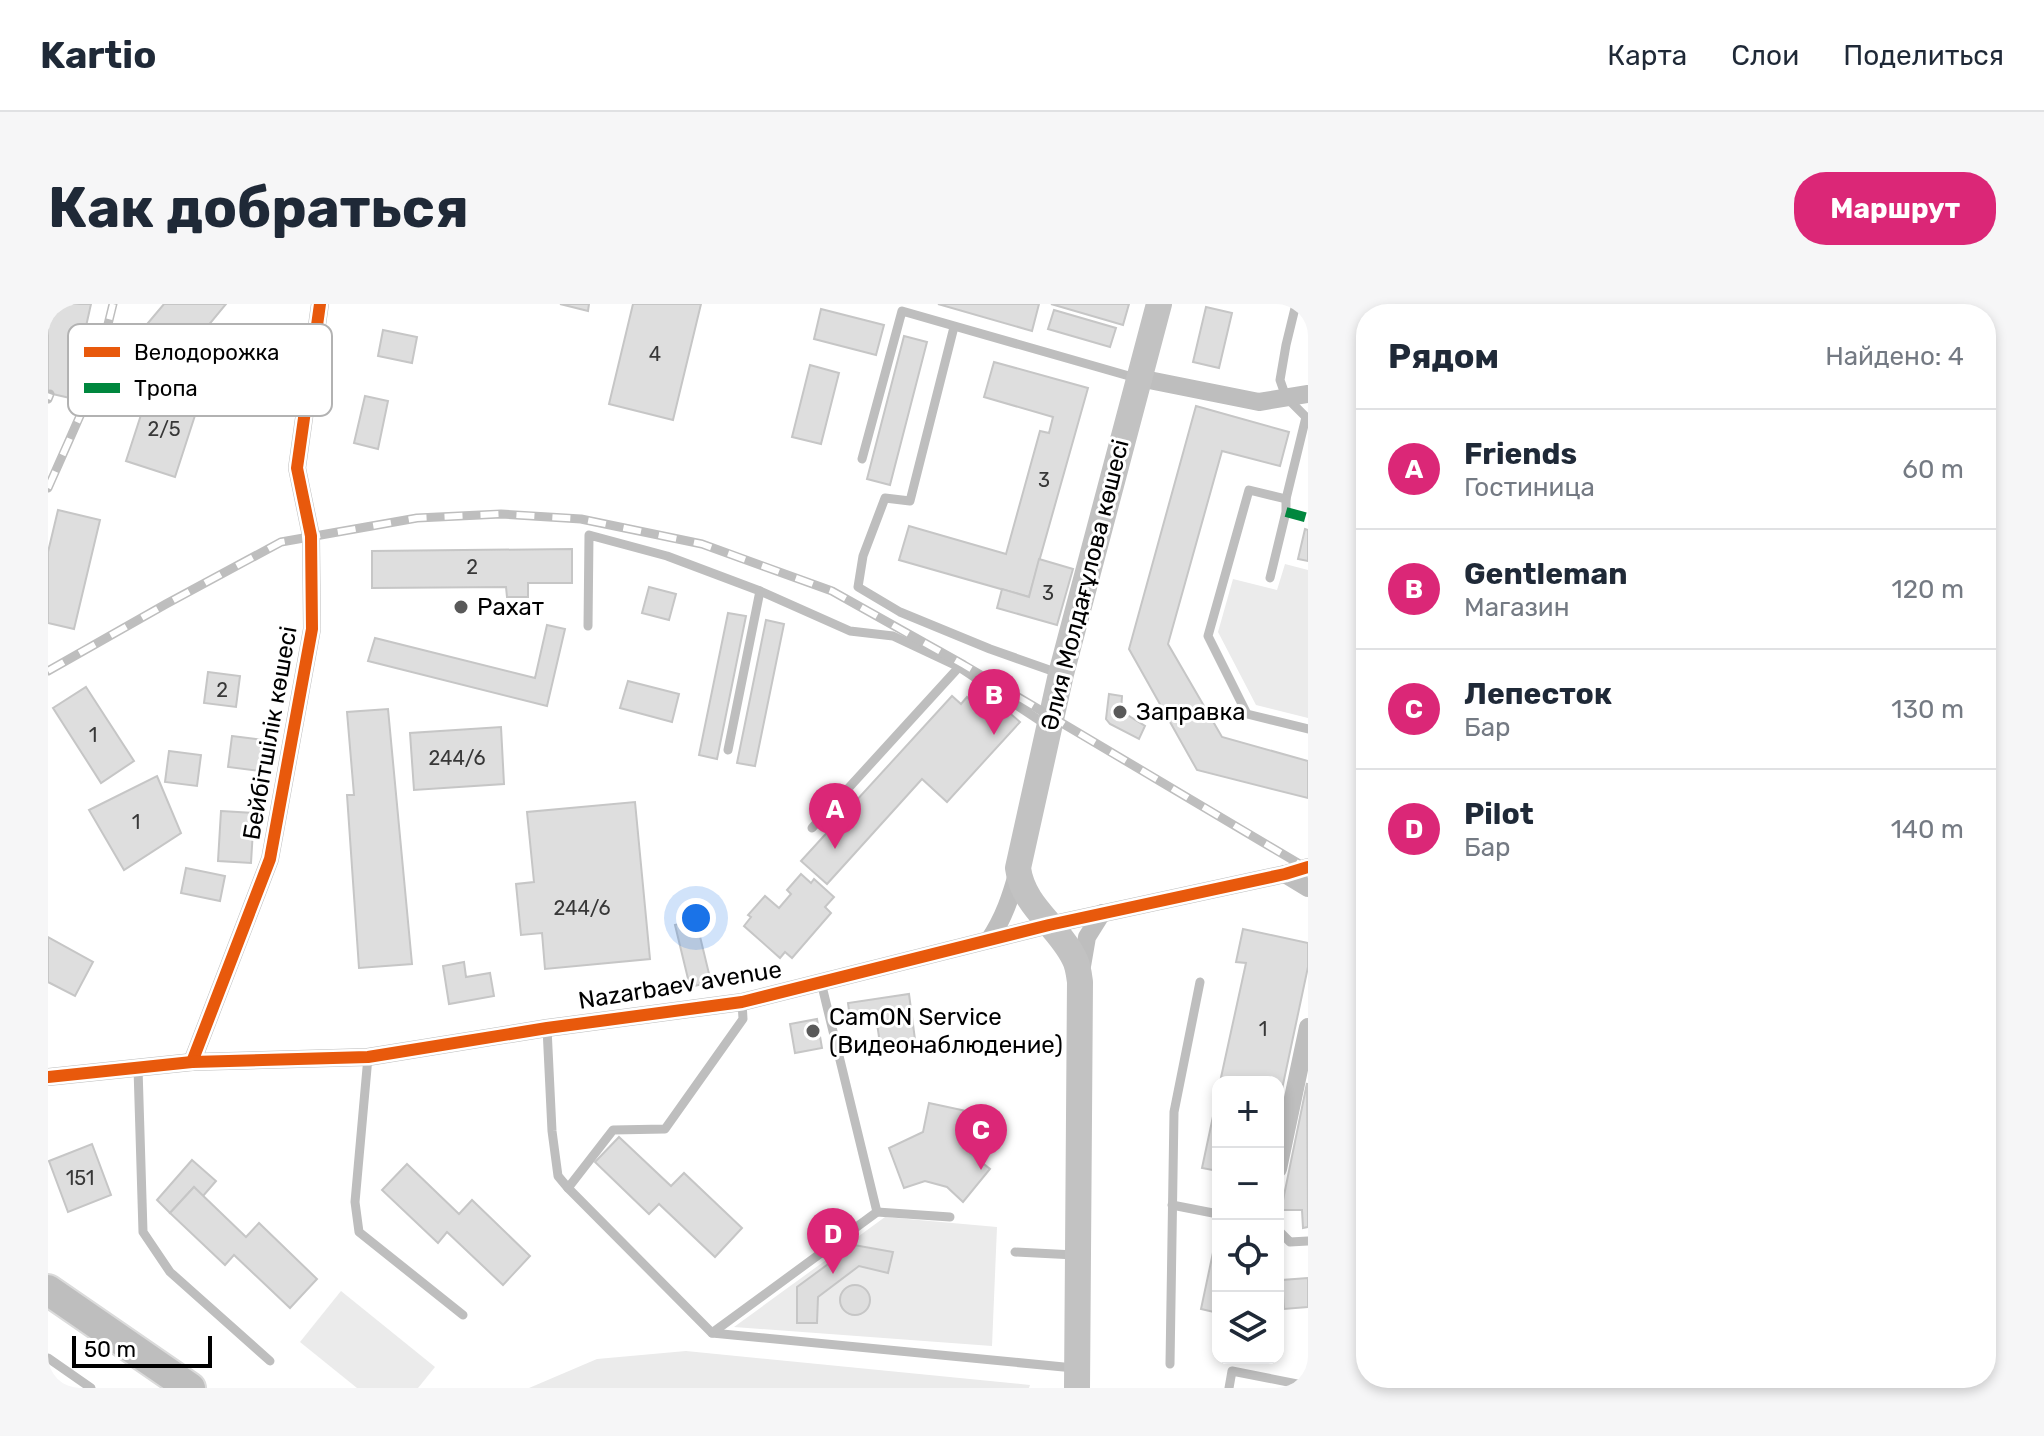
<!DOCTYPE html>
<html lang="ru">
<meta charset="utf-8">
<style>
:root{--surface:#fff;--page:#f6f6f7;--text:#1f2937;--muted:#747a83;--line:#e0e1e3;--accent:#db2777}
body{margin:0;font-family:Rubik,sans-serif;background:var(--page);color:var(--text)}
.controls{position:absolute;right:24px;bottom:24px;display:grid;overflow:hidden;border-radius:16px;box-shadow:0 4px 12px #0003}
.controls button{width:72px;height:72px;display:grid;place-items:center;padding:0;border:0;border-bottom:2px solid var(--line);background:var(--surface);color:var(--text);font:40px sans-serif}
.scale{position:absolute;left:24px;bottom:20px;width:140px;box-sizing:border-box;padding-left:8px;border:4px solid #000;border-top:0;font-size:22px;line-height:28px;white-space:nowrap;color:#000;-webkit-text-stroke:6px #fff;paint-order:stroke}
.you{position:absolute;left:648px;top:614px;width:28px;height:28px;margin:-20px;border:6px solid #fff;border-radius:50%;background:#1a73e8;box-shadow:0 0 0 12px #1a73e833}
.badge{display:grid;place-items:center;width:52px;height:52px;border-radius:50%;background:var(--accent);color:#fff;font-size:26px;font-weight:700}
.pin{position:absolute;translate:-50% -66px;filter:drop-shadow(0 2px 4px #0008)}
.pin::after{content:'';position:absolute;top:42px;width:28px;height:24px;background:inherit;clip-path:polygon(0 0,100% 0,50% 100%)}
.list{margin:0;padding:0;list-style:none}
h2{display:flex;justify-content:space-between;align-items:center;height:104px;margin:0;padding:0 32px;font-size:34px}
h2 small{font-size:26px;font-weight:400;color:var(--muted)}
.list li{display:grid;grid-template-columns:52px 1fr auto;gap:24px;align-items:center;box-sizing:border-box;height:120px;padding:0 32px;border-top:2px solid var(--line)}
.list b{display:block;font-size:30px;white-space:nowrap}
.list p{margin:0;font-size:26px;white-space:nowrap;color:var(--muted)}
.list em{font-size:26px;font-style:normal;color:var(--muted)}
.icon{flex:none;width:44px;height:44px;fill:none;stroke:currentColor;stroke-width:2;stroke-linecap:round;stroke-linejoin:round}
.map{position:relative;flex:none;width:1260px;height:1084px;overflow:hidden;border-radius:32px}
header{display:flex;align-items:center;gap:48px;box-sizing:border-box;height:112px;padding:0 40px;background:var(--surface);border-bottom:2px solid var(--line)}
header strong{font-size:38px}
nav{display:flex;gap:44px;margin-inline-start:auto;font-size:28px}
.intro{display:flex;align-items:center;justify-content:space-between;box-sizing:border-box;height:192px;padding:0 48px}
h1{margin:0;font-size:56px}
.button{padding:20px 36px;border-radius:32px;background:var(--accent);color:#fff;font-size:28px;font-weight:700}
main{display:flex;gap:48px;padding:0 48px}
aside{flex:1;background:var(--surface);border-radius:32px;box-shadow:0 4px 12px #0003}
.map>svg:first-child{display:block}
</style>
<header>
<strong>Kartio</strong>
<nav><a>Карта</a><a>Слои</a><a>Поделиться</a></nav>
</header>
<div class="intro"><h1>Как добраться</h1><a class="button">Маршрут</a></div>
<main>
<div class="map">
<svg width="1260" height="1084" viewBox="0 0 1260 1084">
<rect width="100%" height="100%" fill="#fff"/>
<!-- green -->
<g fill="#ebebeb">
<polygon points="1237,260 1260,266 1260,414 1208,401 1170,328 1185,275 1229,286"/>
<polygon points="837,913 949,923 944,1042 686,1023"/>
<polygon points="293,987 387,1063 370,1084 309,1084 252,1038"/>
<polygon points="638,1047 982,1081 981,1084 481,1084 549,1055"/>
</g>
<!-- building -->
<g fill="#dedede" stroke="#c6c6c6" stroke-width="2">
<polygon points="0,0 43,0 22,94 0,89"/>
<polygon points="116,0 178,0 121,69 84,38"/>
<polygon points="512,0 541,0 540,7"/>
<polygon points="585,0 653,0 625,116 561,100"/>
<polygon points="890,0 991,0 984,27"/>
<polygon points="1003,0 1081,0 1075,21"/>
<polygon points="1158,3 1184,9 1171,64 1145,58"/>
<polygon points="773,5 836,21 828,51 766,35"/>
<polygon points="1006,6 1068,24 1062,43 1000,25"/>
<polygon points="335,26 369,33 364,59 330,52"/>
<polygon points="856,32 879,38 842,181 819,175"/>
<polygon points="946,58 1040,84 981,293 851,256 861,222 958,250 992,127 1001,129 1005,113 936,93"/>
<polygon points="762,61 791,69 773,140 744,133"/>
<polygon points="104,77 153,93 127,173 78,157"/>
<polygon points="317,92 340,97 330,145 306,139"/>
<polygon points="1148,102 1241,128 1232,162 1174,147 1120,340 1174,433 1260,457 1260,494 1149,466 1081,345"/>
<polygon points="10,206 52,216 26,325 0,319 0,248"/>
<polygon points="1257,225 1260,226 1260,257 1250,255"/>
<polygon points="524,245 524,279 480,279 480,293 459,293 458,283 324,284 324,247"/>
<polygon points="991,255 1025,265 1009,321 949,304 954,285 981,293"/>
<polygon points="601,283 628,290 621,316 594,309"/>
<polygon points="680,309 698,312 669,455 651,451"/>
<polygon points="718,316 736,320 707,462 689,459"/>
<polygon points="499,321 517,325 499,402 320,357 327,334 487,374"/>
<polygon points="160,368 192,372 188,403 156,399"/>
<polygon points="580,377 631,390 624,418 572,404"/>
<polygon points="38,383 86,457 53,479 5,404"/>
<polygon points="940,390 972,418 899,498 874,475 779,580 753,557 904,392 913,400 919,393 929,402"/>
<polygon points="1061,390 1074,392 1073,407 1097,422 1091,435 1062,420 1058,415"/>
<polygon points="340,405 364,660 311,664 299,491 306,491 299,408"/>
<polygon points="453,423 456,480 366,486 362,429"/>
<polygon points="184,432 216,436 212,467 180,463"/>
<polygon points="121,447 153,451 149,482 117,478"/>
<polygon points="109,472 133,529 76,566 41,506"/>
<polygon points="587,498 602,655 497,665 494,629 473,631 468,580 486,578 479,508"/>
<polygon points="173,507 206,509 203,559 170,557"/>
<polygon points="138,564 177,572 172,597 133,589"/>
<polygon points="753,570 763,579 766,575 786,593 777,603 783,609 744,654 737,648 732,654 696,622 703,613 700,611 717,592 731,604 743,590 739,586"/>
<polygon points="648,616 663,678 642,683 627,621"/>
<polygon points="1195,625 1260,639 1260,663 1230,804 1230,778 1172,778 1198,659 1188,658"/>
<polygon points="0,633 45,658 27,692 0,678"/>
<polygon points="416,658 418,673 442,669 446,692 401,700 395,662"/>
<polygon points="861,690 868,743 833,747 829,719 803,722 800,699"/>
<polygon points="769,715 774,744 747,749 742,720"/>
<polygon points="1259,779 1260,923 1255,924 1254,906 1233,906"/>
<polygon points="1170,789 1170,867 1154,864"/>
<polygon points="881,799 923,808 919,830 922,849 942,865 915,898 899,883 877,877 856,884 841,844 875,828"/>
<polygon points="571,833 623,882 636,869 694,924 667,953 611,900 601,910 547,858"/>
<polygon points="44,840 63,891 20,908 1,857"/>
<polygon points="144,856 168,877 155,892 146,883 122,909 109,896"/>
<polygon points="359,860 411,910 424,896 482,952 455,981 399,928 390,939 334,886"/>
<polygon points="146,883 198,933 211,919 269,975 242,1004 186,951 177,961 122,909"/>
<polygon points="1170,925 1170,1009 1153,1005"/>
<polygon points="806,941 845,948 840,969 811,962 770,993 769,1019 749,1019 749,983"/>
<polygon points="1260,974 1260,1003 1236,1005 1234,976"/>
<circle cx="807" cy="996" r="15"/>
</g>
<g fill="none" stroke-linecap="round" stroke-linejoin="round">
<!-- primary casing -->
<g stroke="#dbdbdb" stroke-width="34">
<polyline id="primary" points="0,986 142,1084"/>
</g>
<!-- lane -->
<g stroke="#bebebe" stroke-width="9">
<polyline points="1248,0 1238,41 1232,76 1238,93 1258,113 1238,195 1201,186 1160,332 1199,410 1260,425"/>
<polyline points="906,23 862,197 837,194 815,252 810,283 852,308 942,345 1010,369"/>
<polyline points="814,155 854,7 1088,74"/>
<polyline points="1222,274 1238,208 1238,195"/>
<polyline points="540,322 541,231 619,252 712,287 802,327 845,332 911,363 997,420"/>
<polyline points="680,446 712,287"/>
<polyline points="764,524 911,363"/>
<polyline points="694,698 695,715 617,825 565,826 520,884 664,1029 1026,1064"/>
<polyline points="499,724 504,827 510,872 520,884"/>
<polyline points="320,753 307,898 311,928 415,1011"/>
<polyline points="90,764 95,928 122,968 222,1057"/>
<polyline points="1124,901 1170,910"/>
<polyline points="829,908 902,913"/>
<polyline points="1230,926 1242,938 1260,937"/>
<polyline points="967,948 1027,951"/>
<polyline points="664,1029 829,908 773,678"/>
<polyline points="0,1054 43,1084"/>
<polyline points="1122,1060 1126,808 1152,678"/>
<polyline points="1181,1084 1184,1067 1260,1082"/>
</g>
<!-- street -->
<g stroke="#bebebe" stroke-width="18">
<polyline points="1091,74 1211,98 1260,90"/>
<polyline points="1237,570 1260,584"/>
<path d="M941 636C956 614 963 592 970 567"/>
<polyline points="1033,668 1039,633 1054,609"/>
<polyline points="144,758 222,555 264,325 263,232 249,164 272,0"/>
<polyline points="0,773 144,758 320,753 499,724 694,698 1001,621 1237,570 1260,563"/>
<polyline points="1230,865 1260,723"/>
</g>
<!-- secondary -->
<path stroke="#c2c2c2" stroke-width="26" d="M1029 1084 1032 678C1031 670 1030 661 1026 654 1010 621 975 603 970 564L1013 370 1111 0"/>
<!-- primary -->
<use href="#primary" stroke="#bebebe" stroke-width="30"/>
<!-- rail casing -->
<g stroke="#bebebe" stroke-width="9">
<g id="rail">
<polyline points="0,95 2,90"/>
<polyline points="0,184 35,105 51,57 65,0"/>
<polyline points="0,367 118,300 233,238 369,214 453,210 533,215 654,240 784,287 916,361 1260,565"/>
</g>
</g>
<!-- rail -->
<use href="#rail" stroke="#fff" stroke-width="6" stroke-dasharray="18" stroke-linecap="butt"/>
<!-- quiet -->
<polyline stroke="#00873e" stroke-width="10" stroke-dasharray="20 10" stroke-linecap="butt" points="1238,208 1260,214"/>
<!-- cycleway casing -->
<g stroke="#fff" stroke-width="17">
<g id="cycleway">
<polyline points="144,758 222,555 264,325 263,232 249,164 272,0"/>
<polyline points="0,773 144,758 320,753 499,724 694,698 1001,621 1237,570 1260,563"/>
</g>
</g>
<!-- cycleway -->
<use href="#cycleway" stroke="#e8590c" stroke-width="12"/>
</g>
<!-- markers -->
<g fill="#595959" stroke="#fff" stroke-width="3">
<circle cx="413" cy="303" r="8"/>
<circle cx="1072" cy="408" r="8"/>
<circle cx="765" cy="727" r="8"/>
</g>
<g text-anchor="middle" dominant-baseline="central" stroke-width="6" stroke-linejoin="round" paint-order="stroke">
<!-- number labels -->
<g font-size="20" fill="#383838">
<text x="607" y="50">4</text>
<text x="116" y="125">2/5</text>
<text x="996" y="176">3</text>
<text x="424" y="263">2</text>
<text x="1000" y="289">3</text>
<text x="174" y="386">2</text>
<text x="45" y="431">1</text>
<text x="409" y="454">244/6</text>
<text x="88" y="518">1</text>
<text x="534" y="604">244/6</text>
<text x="1215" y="725">1</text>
<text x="32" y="874">151</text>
</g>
<!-- street labels -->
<g font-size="24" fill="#000" stroke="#fff">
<text transform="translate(1037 281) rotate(-76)">Әлия Молдағұлова көшесі</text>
<text transform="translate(222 429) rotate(-80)">Бейбітшілік көшесі</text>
<text transform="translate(632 681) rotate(-9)">Nazarbaev avenue</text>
</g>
<!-- poi labels -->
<g font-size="24" fill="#000" stroke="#fff" text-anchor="start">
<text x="429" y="303">Рахат</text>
<text x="1088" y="408">Заправка</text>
<text x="781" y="713">CamON Service<tspan x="781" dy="28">(Видеонаблюдение)</tspan></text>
</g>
</g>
<!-- legend -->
<rect x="20" y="20" width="264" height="92" rx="12" fill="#fff" stroke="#b2b2b2" stroke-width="2"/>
<rect x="36" y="43" width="36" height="10" fill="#e8590c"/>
<rect x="36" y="79" width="36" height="10" fill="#00873e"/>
<g font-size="22" fill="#000">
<text x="86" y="56">Велодорожка</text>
<text x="86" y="92">Тропа</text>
</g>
</svg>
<div class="controls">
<button>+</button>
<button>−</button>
<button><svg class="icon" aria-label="locate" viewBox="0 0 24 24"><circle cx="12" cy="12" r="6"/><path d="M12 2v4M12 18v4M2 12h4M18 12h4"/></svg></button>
<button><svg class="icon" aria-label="layers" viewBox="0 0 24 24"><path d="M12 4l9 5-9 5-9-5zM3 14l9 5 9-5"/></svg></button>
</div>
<div class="scale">50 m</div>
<div class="you"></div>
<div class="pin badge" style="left:787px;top:545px">A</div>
<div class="pin badge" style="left:946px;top:431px">B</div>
<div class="pin badge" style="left:933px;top:866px">C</div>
<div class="pin badge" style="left:785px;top:970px">D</div>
</div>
<aside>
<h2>Рядом<small>Найдено: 4</small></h2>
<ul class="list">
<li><span class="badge">A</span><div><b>Friends</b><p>Гостиница</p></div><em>60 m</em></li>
<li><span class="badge">B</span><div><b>Gentleman</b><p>Магазин</p></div><em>120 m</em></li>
<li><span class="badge">C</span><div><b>Лепесток</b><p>Бар</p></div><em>130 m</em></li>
<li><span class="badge">D</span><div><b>Pilot</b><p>Бар</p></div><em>140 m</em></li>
</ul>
</aside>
</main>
